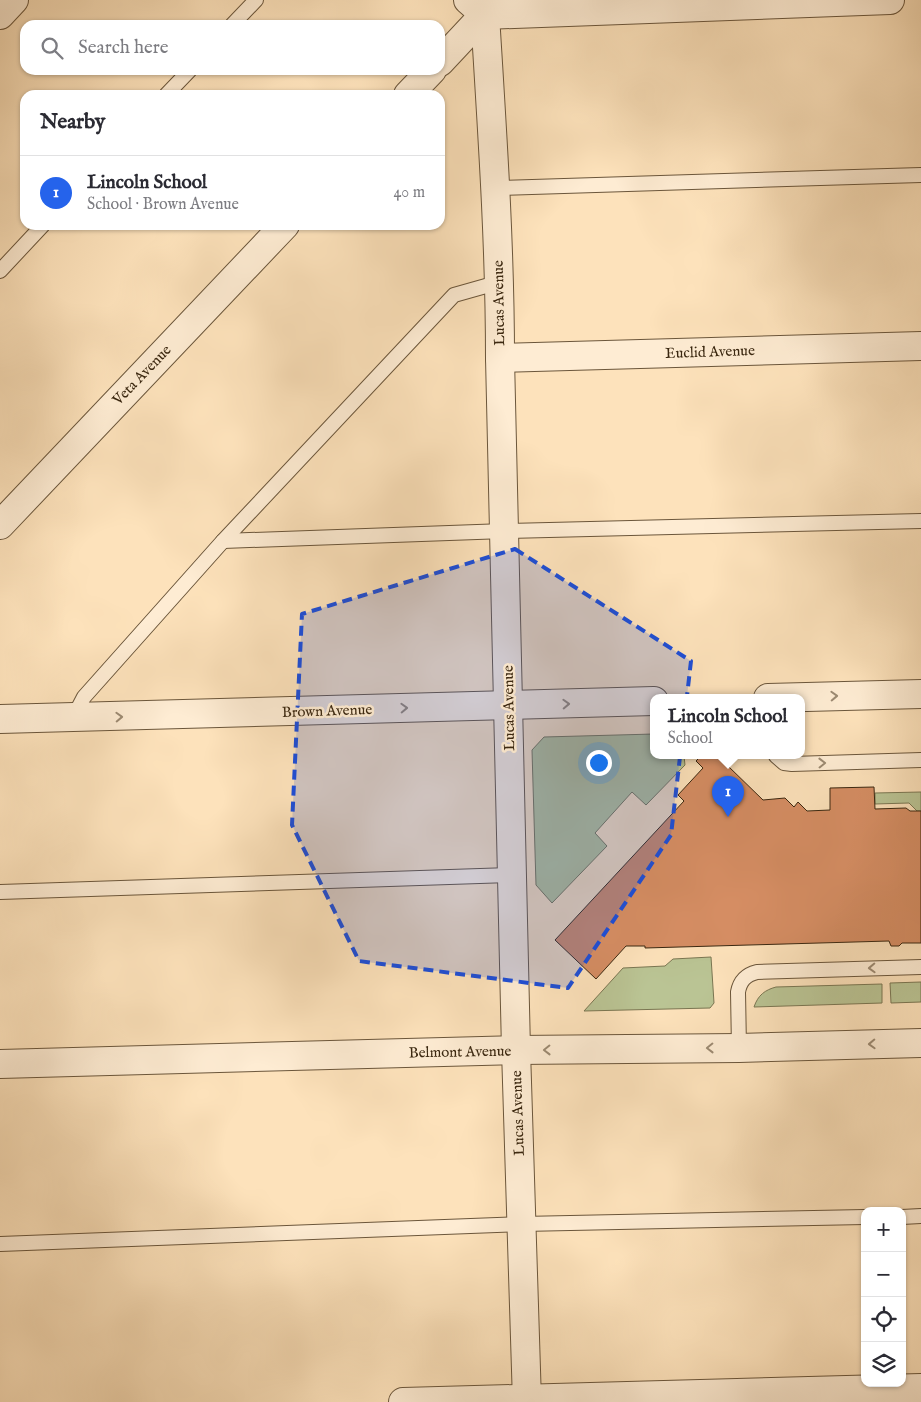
<!DOCTYPE html>
<meta charset="utf-8">
<style>
:root{--surface:#fff;--page:#f2f2f3;--text:#2b2b33;--muted:#7c7c81;--line:#e1e1e2;--accent:#2563eb}
body{margin:0;font-family:"IM FELL English",serif;background:var(--page);color:var(--text)}
.controls{position:absolute;right:15px;bottom:15px;display:grid;overflow:hidden;border-radius:10px;box-shadow:0 1px 4px #0004}
.controls button{width:45px;height:45px;display:grid;place-items:center;padding:0;border:0;border-bottom:1px solid var(--line);background:var(--surface);color:var(--text);font:25px sans-serif}
.you{position:absolute;left:598px;top:762px;width:18px;height:18px;margin:-12px;border:4px solid #fff;border-radius:50%;background:#1a73e8;box-shadow:0 0 0 8px #1a73e833}
.badge{display:grid;place-items:center;width:32px;height:32px;border-radius:50%;background:var(--accent);color:#fff;font-size:16px;font-weight:700}
.pin{position:absolute;translate:-50% -41px;filter:drop-shadow(0 1px 2px #0008)}
.pin::after{content:'';position:absolute;top:26px;width:18px;height:15px;background:inherit;clip-path:polygon(0 0,100% 0,50% 100%)}
.popup{position:absolute;left:650px;top:694px;width:155px;height:65px;box-sizing:border-box;display:grid;place-content:center;border-radius:10px;background:var(--surface);filter:drop-shadow(0 1px 4px #0005);font-size:16px;white-space:nowrap;color:var(--muted)}
.popup b{font-size:19px;color:var(--text)}
.popup::after{content:'';position:absolute;left:50%;top:100%;margin-left:-10px;border:10px solid transparent;border-top-color:var(--surface)}
.list{margin:0;padding:0;list-style:none}
h2{display:flex;justify-content:space-between;align-items:center;height:65px;margin:0;padding:0 20px;font-size:21px}
h2 small{font-size:16px;font-weight:400;color:var(--muted)}
.list li{display:grid;grid-template-columns:32px 1fr auto;gap:15px;align-items:center;box-sizing:border-box;height:75px;padding:0 20px;border-top:1px solid var(--line)}
.list b{display:block;font-size:19px;white-space:nowrap}
.list p{margin:0;font-size:16px;white-space:nowrap;color:var(--muted)}
.list em{font-size:16px;font-style:normal;color:var(--muted)}
.icon{flex:none;width:28px;height:28px;fill:none;stroke:currentColor;stroke-width:2;stroke-linecap:round;stroke-linejoin:round}
.map{position:relative;flex:none;width:921px;height:1402px;overflow:hidden}
.search{position:absolute;background:var(--surface);box-shadow:0 1px 4px #0004;left:20px;top:20px;width:425px;height:55px;display:flex;align-items:center;gap:12px;box-sizing:border-box;padding:0 18px;border-radius:15px;color:var(--muted);font-size:19px}
.panel{position:absolute;background:var(--surface);box-shadow:0 1px 4px #0004;left:20px;top:90px;width:425px;height:140px;border-radius:15px}
.map>svg:first-child{display:block}
</style>
<div class="map">
<svg width="921" height="1402" viewBox="0 0 921 1402">
<rect width="100%" height="100%" fill="#fde2bb"/>
<filter id="stains"><feTurbulence type="fractalNoise" baseFrequency=".004" numOctaves="4"/><feColorMatrix values="0 0 0 0 .2 0 0 0 0 .09 0 0 0 0 .02 0 0 0 .5 -.17"/></filter>
<radialGradient id="worn" r=".72"><stop offset=".6" stop-color="#630" stop-opacity="0"/><stop offset="1" stop-color="#630" stop-opacity=".3"/></radialGradient>
<!-- green -->
<g fill="#bac494" stroke="#7a7652">
<polygon points="654,734 654,756 684,756 685,765 646,805 632,792 595,833 607,846 552,903 536,885 532,750 544,737"/>
<polygon points="921,792 921,811 917,811 909,803 875,804 875,793"/>
<polygon points="711,957 714,1003 710,1008 584,1011 623,968 665,966 673,959"/>
<polygon points="921,982 921,1002 891,1003 890,983"/>
<path d="M882 984V1003L754 1007C758 995 765 990 776 987Z"/>
</g>
<!-- building -->
<polygon fill="#d58d63" stroke="#3a2710" points="701,756 731,756 735,759 728,766 763,800 785,798 794,807 798,802 807,811 830,810 830,788 874,787 875,809 906,808 910,811 921,811 921,943 902,943 899,946 891,946 889,941 645,948 645,946 626,946 596,979 555,940 684,801 678,795 703,768 696,761"/>
<g fill="none" stroke-linecap="round" stroke-linejoin="round">
<!-- service casing -->
<g stroke="#6b563b" stroke-width="16">
<g id="service">
<polyline points="232,25 256,0"/>
<polyline points="166,95 190,70"/>
<polyline points="496,188 921,175"/>
<polyline points="0,271 43,225"/>
<polyline points="223,541 505,531 921,521"/>
<polyline points="73,718 84,697 223,541 454,295 500,282"/>
<polyline points="776,756 784,763 792,764 921,760"/>
<polyline points="0,892 512,875"/>
<path d="M739 1048 738 992C740 981 745 975 757 972L921 967"/>
<polyline points="902,1217 921,1216"/>
<polyline points="0,1244 522,1224 865,1217"/>
</g>
</g>
<!-- minor casing -->
<g stroke="#6b563b" stroke-width="30">
<g id="minor">
<path d="M468 0 485 15C492 129 500 244 500 358L516 1050 527 1402"/>
<polyline points="0,15 14,0"/>
<polyline points="440,62 498,0"/>
<polyline points="408,95 432,70"/>
<polyline points="500,358 921,346"/>
<polyline points="0,525 285,225"/>
<polyline points="768,698 921,694"/>
<polyline points="0,719 654,701"/>
<polyline points="0,1064 516,1050 739,1048 921,1043"/>
<polyline points="403,1402 921,1388"/>
</g>
</g>
<!-- tertiary casing -->
<g stroke="#6b563b" stroke-width="30">
<polyline id="tertiary" points="485,15 890,0"/>
</g>
<!-- service -->
<use href="#service" stroke="#feecd3" stroke-width="14"/>
<!-- minor -->
<use href="#minor" stroke="#feecd3" stroke-width="28"/>
<!-- tertiary -->
<use href="#tertiary" stroke="#feecd3" stroke-width="28"/>
</g>
<!-- one-way arrows -->
<defs><path id="oneway-chevron" d="M-2-3.5L2.5 0L-2 3.5" fill="none" stroke-width="1.6" stroke-linecap="round" stroke-linejoin="round" transform="scale(1.25)"/></defs>
<g stroke="#9c8a72">
<use href="#oneway-chevron" transform="translate(834 696) rotate(-2)"/>
<use href="#oneway-chevron" transform="translate(566 704) rotate(-2)"/>
<use href="#oneway-chevron" transform="translate(404 708) rotate(-2)"/>
<use href="#oneway-chevron" transform="translate(119 717) rotate(-2)"/>
<use href="#oneway-chevron" transform="translate(822 763) rotate(-1)"/>
<use href="#oneway-chevron" transform="translate(872 968) rotate(178)"/>
<use href="#oneway-chevron" transform="translate(872 1044) rotate(178)"/>
<use href="#oneway-chevron" transform="translate(710 1048) rotate(179)"/>
<use href="#oneway-chevron" transform="translate(547 1050) rotate(179)"/>
</g>
<!-- marked area -->
<path fill="#1d4ed8" fill-opacity="0.2" stroke="#1d4ed8" stroke-width="4" stroke-dasharray="10 6" stroke-linejoin="round" d="M515 549 691 661 671 835 568 988 359 961 292 825 302 614Z"/>
<g text-anchor="middle" dominant-baseline="central" stroke-width="5" stroke-linejoin="round" paint-order="stroke">
<!-- street labels -->
<g font-size="15" fill="#3a2710" stroke="#feecd3">
<text transform="translate(499 303) rotate(-91)">Lucas Avenue</text>
<text transform="translate(710 352) rotate(-2)">Euclid Avenue</text>
<text transform="translate(142 375) rotate(-46)">Veta Avenue</text>
<text transform="translate(509 708) rotate(-91)">Lucas Avenue</text>
<text transform="translate(327 711) rotate(-2)">Brown Avenue</text>
<text transform="translate(460 1052) rotate(-1)">Belmont Avenue</text>
<text transform="translate(518 1113) rotate(-92)">Lucas Avenue</text>
</g>
</g>
<rect width="100%" height="100%" filter="url(#stains)"/>
<rect width="100%" height="100%" fill="url(#worn)"/>
</svg>
<div class="controls">
<button>+</button>
<button>−</button>
<button><svg class="icon" aria-label="locate" viewBox="0 0 24 24"><circle cx="12" cy="12" r="6"/><path d="M12 2v4M12 18v4M2 12h4M18 12h4"/></svg></button>
<button><svg class="icon" aria-label="layers" viewBox="0 0 24 24"><path d="M12 4l9 5-9 5-9-5zM3 14l9 5 9-5"/></svg></button>
</div>
<div class="you"></div>
<div class="pin badge" style="left:728px;top:817px">1</div>
<div class="popup"><b>Lincoln School</b>School</div>
<div class="search"><svg class="icon" aria-label="search" viewBox="0 0 24 24"><circle cx="10" cy="10" r="6"/><path d="M15 15l6 6"/></svg>Search here</div>
<section class="panel">
<h2>Nearby<small></small></h2>
<ul class="list">
<li><span class="badge">1</span><div><b>Lincoln School</b><p>School · Brown Avenue</p></div><em>40 m</em></li>
</ul>
</section>
</div>
